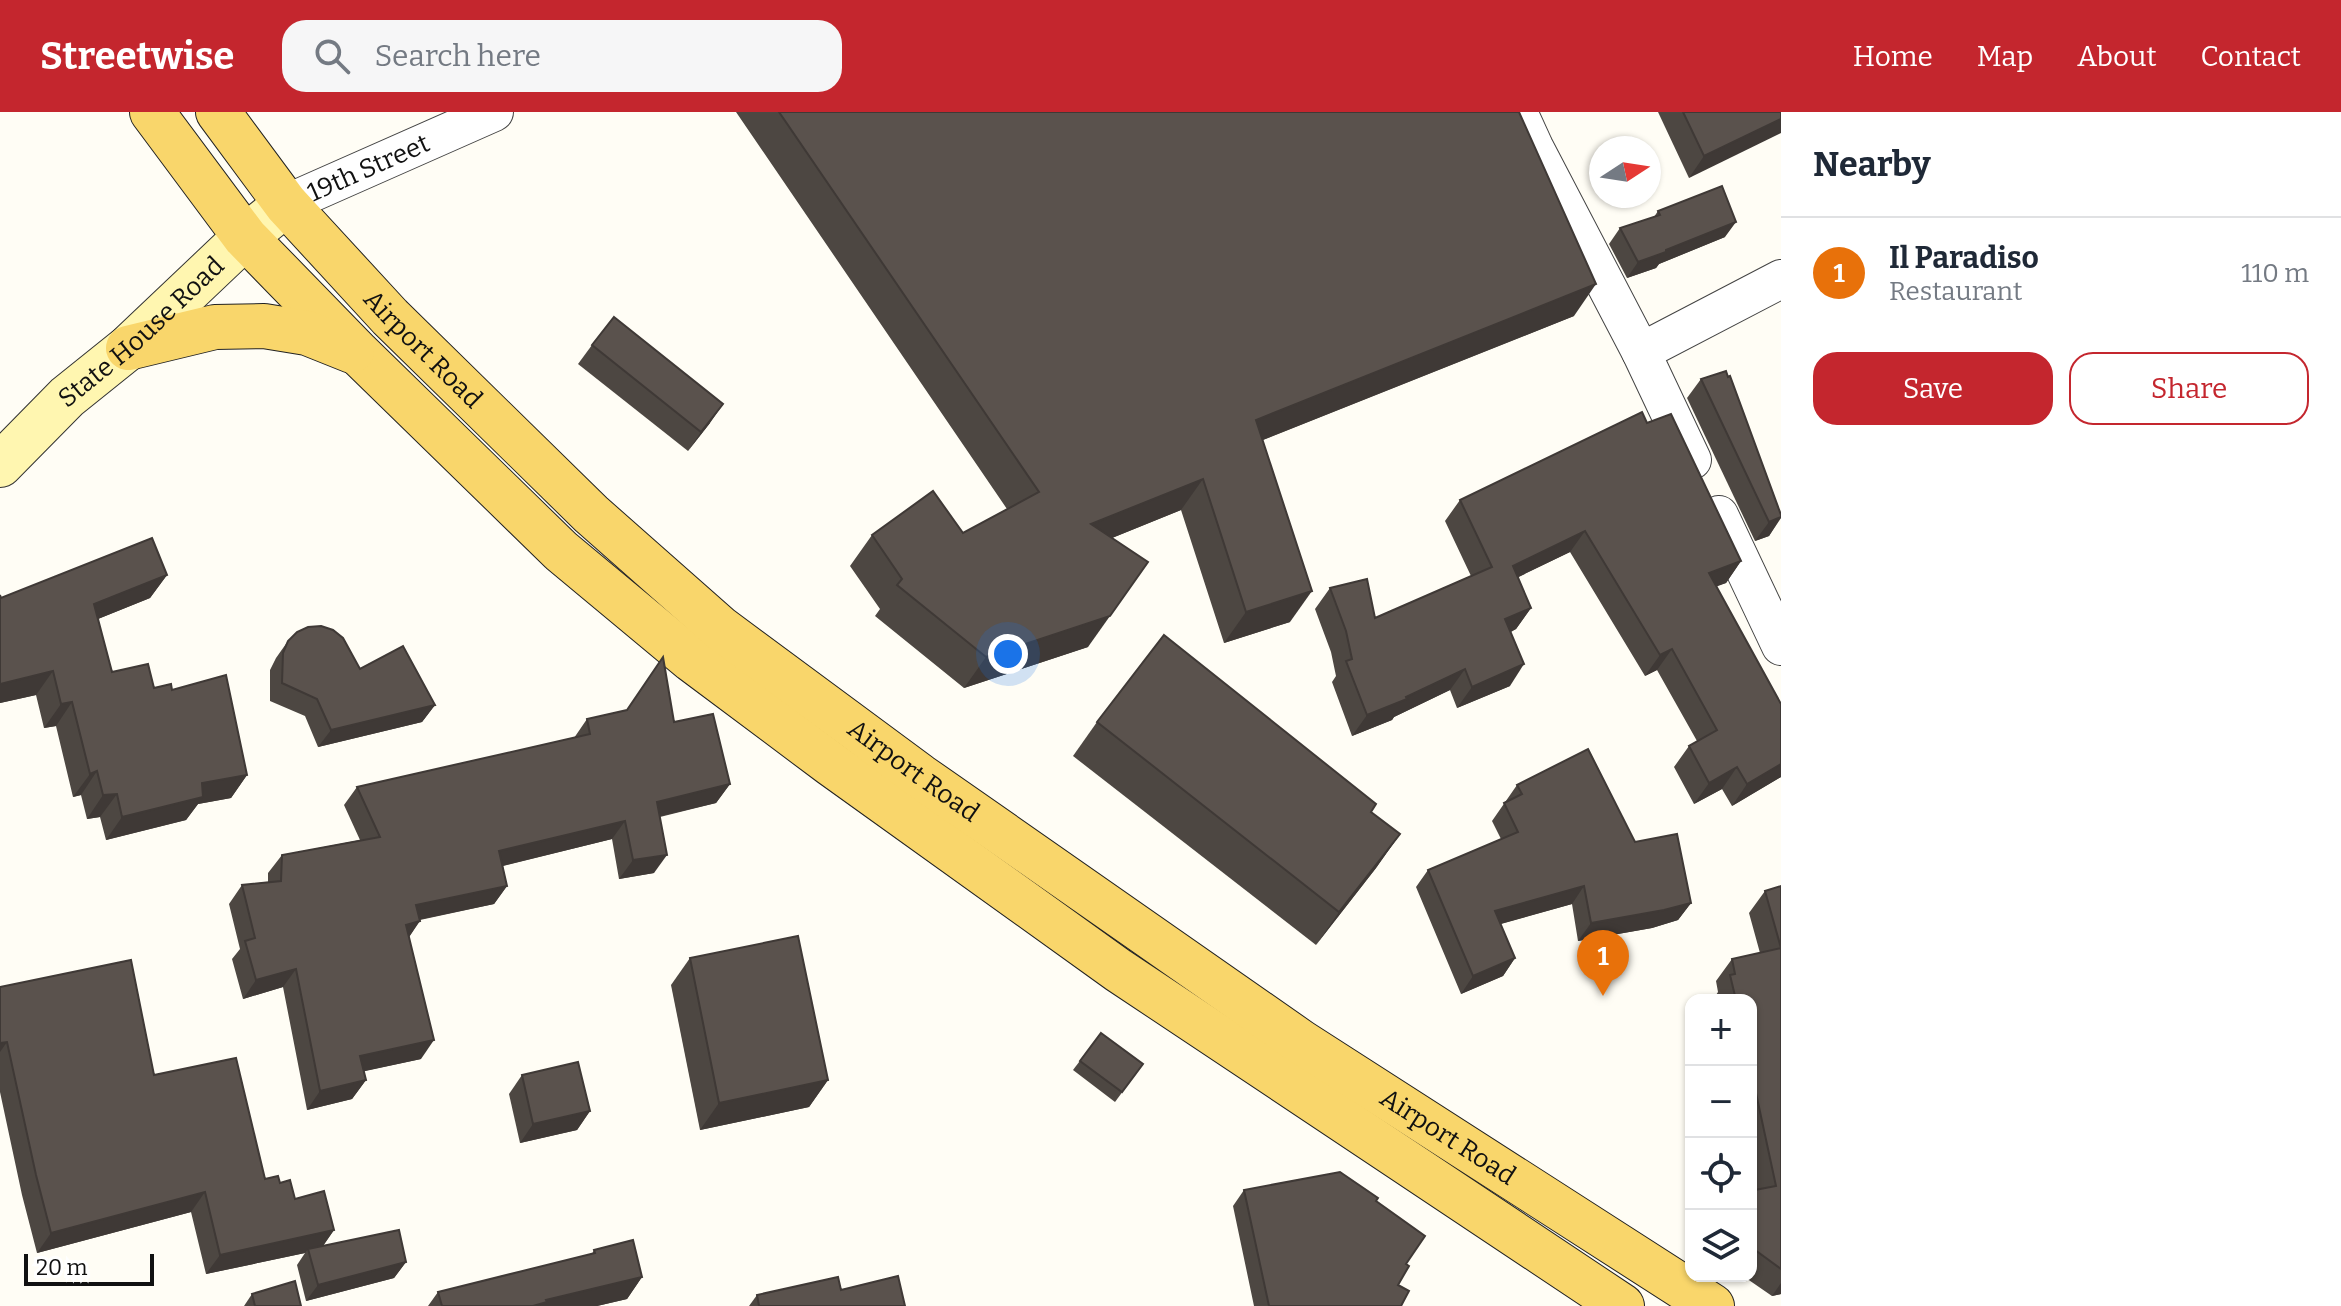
<!DOCTYPE html>
<meta charset="utf-8">
<style>
:root{--surface:#fff;--page:#f6f6f7;--text:#1f2937;--muted:#747a83;--line:#e0e1e3;--accent:#c4262e}
body{margin:0;font-family:Bitter,serif;background:var(--page);color:var(--text)}
.controls{position:absolute;right:24px;bottom:24px;display:grid;overflow:hidden;border-radius:16px;box-shadow:0 2px 6px #0004}
.controls button{width:72px;height:72px;display:grid;place-items:center;padding:0;border:0;border-bottom:2px solid var(--line);background:var(--surface);color:var(--text);font:40px sans-serif}
.compass{position:absolute;left:1589px;top:24px;width:72px;height:72px;border-radius:50%;background:var(--surface);box-shadow:0 2px 6px #0004;rotate:78deg}
.scale{position:absolute;left:24px;bottom:20px;width:130px;box-sizing:border-box;padding-left:8px;border:4px solid #111;border-top:0;font-size:22px;line-height:28px;white-space:nowrap;color:#111;-webkit-text-stroke:6px #fff;paint-order:stroke}
.you{position:absolute;left:1008px;top:542px;width:28px;height:28px;margin:-20px;border:6px solid #fff;border-radius:50%;background:#1a73e8;box-shadow:0 0 0 12px #1a73e833}
.badge{display:grid;place-items:center;width:52px;height:52px;border-radius:50%;background:var(--accent);color:#fff;font-size:26px;font-weight:700}
.pin{position:absolute;translate:-50% -66px;filter:drop-shadow(0 2px 4px #0008)}
.pin::after{content:'';position:absolute;top:42px;width:28px;height:24px;background:inherit;clip-path:polygon(0 0,100% 0,50% 100%)}
.list{margin:0;padding:0;list-style:none}
h2{display:flex;justify-content:space-between;align-items:center;height:104px;margin:0;padding:0 32px;font-size:34px}
h2 small{font-size:26px;font-weight:400;color:var(--muted)}
.list li{display:grid;grid-template-columns:52px 1fr auto;gap:24px;align-items:center;box-sizing:border-box;height:112px;padding:0 32px;border-top:2px solid var(--line)}
.list b{display:block;font-size:30px;white-space:nowrap}
.list p{margin:0;font-size:26px;white-space:nowrap;color:var(--muted)}
.list em{font-size:26px;font-style:normal;color:var(--muted)}
.actions{display:flex;gap:16px;padding:24px 32px}
.actions a{flex:1;padding:18px 0;border:2px solid var(--accent);border-radius:24px;text-align:center;font-size:28px;color:var(--accent)}
.actions .main{background:var(--accent);color:#fff}
.icon{flex:none;width:44px;height:44px;fill:none;stroke:currentColor;stroke-width:2;stroke-linecap:round;stroke-linejoin:round}
.map{position:relative;flex:none;width:1781px;height:1194px;overflow:hidden}
header{display:flex;align-items:center;gap:48px;box-sizing:border-box;height:112px;padding:0 40px;background:var(--accent);color:#fff}
header strong{font-size:38px}
nav{display:flex;gap:44px;margin-inline-start:auto;font-size:28px}
.search{width:560px;height:72px;background:var(--page);display:flex;align-items:center;gap:20px;box-sizing:border-box;padding:0 28px;border-radius:24px;color:var(--muted);font-size:30px}
main{display:flex}
aside{flex:1;background:var(--surface)}
.map>svg:first-child{display:block}
</style>
<header>
<strong>Streetwise</strong>
<div class="search"><svg class="icon" aria-label="search" viewBox="0 0 24 24"><circle cx="10" cy="10" r="6"/><path d="M15 15l6 6"/></svg>Search here</div>
<nav><a>Home</a><a>Map</a><a>About</a><a>Contact</a></nav>
</header>
<main>
<div class="map">
<svg width="1781" height="1194" viewBox="0 0 1781 1194">
<rect width="100%" height="100%" fill="#fffdf5"/>
<g fill="none" stroke-linecap="round" stroke-linejoin="round">
<!-- street casing -->
<g stroke="#444" stroke-width="40">
<g id="street">
<polyline points="1518,0 1534,35 1641,240 1692,348"/>
<path id="s1" d="M286 92 494 0"/>
<polyline points="1641,240 1781,167"/>
<polyline points="1719,403 1781,534"/>
</g>
</g>
<!-- secondary casing -->
<g stroke="#333" stroke-width="46">
<g id="secondary">
<path id="s2" d="M0 353 67 285 128 236 245 125 286 92"/>
</g>
</g>
<!-- primary casing -->
<g stroke="#222" stroke-width="46">
<g id="primary">
<polyline points="152,0 245,125 358,241 561,439 692,548 831,652 1118,858 1622,1194"/>
<path id="s3" d="M218 0 286 92 390 205 591 402 720 516 920 664 1301 930 1712 1194"/>
<polyline points="128,236 215,215 264,214 307,221 352,239"/>
</g>
</g>
<!-- street -->
<use href="#street" stroke="#fff" stroke-width="38"/>
<!-- secondary -->
<use href="#secondary" stroke="#fff6b0" stroke-width="44"/>
<!-- primary -->
<use href="#primary" stroke="#f9d66b" stroke-width="44"/>
</g>
<!-- wall -->
<g fill="#4d4742">
<polygon points="736,0 1519,0 1574,204 1263,328 1290,510 1224,531 1181,398 1112,426 1088,535 964,576 875,504 880,497 850,454 872,423 963,421 1007,397"/>
<polygon points="1658,0 1781,0 1689,66"/>
<polygon points="1658,99 1725,125 1659,152 1656,156 1627,166 1609,132 1620,116 1654,105"/>
<polygon points="592,233 710,311 688,339 578,252"/>
<polygon points="1701,267 1781,403 1781,406 1769,424 1755,429 1687,286"/>
<polygon points="1647,311 1741,449 1726,471 1716,474 1781,665 1732,694 1722,677 1694,692 1674,655 1689,634 1697,629 1657,558 1645,564 1570,440 1518,465 1531,496 1516,517 1511,520 1510,574 1457,596 1450,578 1394,605 1392,608 1352,624 1332,570 1336,564 1331,540 1315,497 1330,476 1375,506 1471,464 1445,409 1460,388"/>
<polygon points="167,463 150,486 98,507 112,560 154,576 172,578 247,663 231,686 198,692 186,708 106,728 100,705 87,707 81,683 73,685 56,614 44,616 36,583 0,591 0,483 1,486"/>
<polygon points="288,529 360,557 435,593 422,610 318,635 305,604 270,589 270,558 276,546"/>
<polygon points="587,607 674,610 730,672 716,691 660,705 654,761 619,767 612,727 503,754 507,774 494,792 420,808 409,825 421,947 364,959 366,968 352,987 307,998 283,875 243,887 232,847 240,837 229,792 242,773 268,770 268,761 282,743 360,728 344,693 357,675 574,626"/>
<polygon points="1097,610 1400,722 1376,756 1316,833 1073,644"/>
<polygon points="1517,673 1635,730 1691,791 1678,808 1652,816 1578,829 1572,792 1500,812 1515,846 1503,864 1461,882 1416,775 1428,758 1501,727 1492,709"/>
<polygon points="1781,774 1781,1182 1772,1184 1743,1164 1751,1164 1751,1084 1756,1078 1751,1054 1751,888 1715,888 1714,886 1718,880 1716,869 1732,847 1760,841 1749,801 1765,779"/>
<polygon points="690,846 828,968 809,995 700,1018 671,873"/>
<polygon points="0,875 154,963 265,1067 280,1071 295,1087 334,1118 323,1134 406,1150 394,1166 306,1189 297,1153 305,1141 206,1162 191,1100 37,1141 22,1083 0,980"/>
<polygon points="1101,921 1143,952 1115,990 1073,958"/>
<polygon points="522,963 590,999 577,1018 520,1031 509,982"/>
<polygon points="1244,1078 1376,1089 1406,1152 1398,1173 1401,1194 1254,1194 1233,1094"/>
<polygon points="594,1138 642,1165 627,1187 597,1194 428,1194 438,1180 592,1142"/>
<polygon points="841,1178 905,1194 749,1194 757,1183"/>
<polygon points="252,1182 301,1194 244,1194"/>
</g>
<!-- shaded-wall -->
<g fill="#3f3936">
<polygon points="1781,7 1781,21 1689,66 1704,44"/>
<polygon points="1736,110 1725,125 1659,152 1656,156 1627,166 1638,150 1666,138"/>
<polygon points="1596,172 1574,204 1235,339 1256,308"/>
<polygon points="723,292 710,311 688,339 701,320"/>
<polygon points="1203,367 1181,398 1070,443 1091,412"/>
<polygon points="1781,405 1769,424 1755,429 1769,410"/>
<polygon points="1585,419 1570,440 1498,475 1513,454"/>
<polygon points="1741,449 1726,471 1694,483 1709,461"/>
<polygon points="167,463 150,486 78,515 94,492"/>
<polygon points="1312,479 1290,510 1224,531 1246,500"/>
<polygon points="1531,496 1516,517 1490,529 1505,507"/>
<polygon points="1110,504 1088,535 964,576 986,545"/>
<polygon points="1672,537 1657,558 1645,564 1660,543"/>
<polygon points="1524,552 1510,574 1457,596 1472,575"/>
<polygon points="1465,557 1450,578 1394,605 1392,608 1352,624 1367,603"/>
<polygon points="53,559 36,583 0,591 0,572"/>
<polygon points="72,590 56,614 44,616 61,592"/>
<polygon points="435,593 422,610 318,635 331,618"/>
<polygon points="1781,652 1781,665 1732,694 1747,672"/>
<polygon points="1737,655 1722,677 1694,692 1709,671"/>
<polygon points="97,659 81,683 73,685 90,662"/>
<polygon points="247,663 231,686 198,692 186,708 106,728 122,705 202,671"/>
<polygon points="730,672 716,691 644,708 657,690"/>
<polygon points="117,682 100,705 87,707 103,683"/>
<polygon points="625,709 612,727 486,758 499,739"/>
<polygon points="1400,722 1376,756 1316,833 1339,800"/>
<polygon points="667,743 654,761 619,767 633,748"/>
<polygon points="507,774 494,792 403,811 416,793"/>
<polygon points="1584,774 1572,792 1483,817 1495,799"/>
<polygon points="1691,791 1678,808 1652,816 1578,829 1591,811"/>
<polygon points="420,809 407,828 406,813"/>
<polygon points="1515,846 1503,864 1461,882 1473,864"/>
<polygon points="296,857 283,875 243,887 256,868"/>
<polygon points="434,928 421,947 347,963 360,944"/>
<polygon points="7,930 0,940 0,931"/>
<polygon points="366,968 352,987 307,998 320,979"/>
<polygon points="828,968 809,995 700,1018 719,991"/>
<polygon points="590,999 577,1018 520,1031 533,1012"/>
<polygon points="205,1080 191,1100 37,1141 51,1121"/>
<polygon points="334,1118 320,1138 308,1137 305,1141 206,1162 220,1143"/>
<polygon points="406,1150 394,1166 306,1189 318,1173"/>
<polygon points="642,1165 627,1187 597,1194 533,1194 546,1188"/>
<polygon points="1781,1171 1781,1182 1772,1184"/>
</g>
<!-- building -->
<g fill="#5a524d" stroke="#3f3936" stroke-width="2">
<polygon points="779,0 1519,0 1596,172 1256,308 1312,479 1246,500 1203,367 1091,412 1148,450 1110,504 986,545 897,473 902,467 872,423 933,379 963,421 1039,380"/>
<polygon points="1683,0 1781,0 1781,7 1704,44"/>
<polygon points="1722,74 1736,110 1666,138 1666,140 1638,150 1620,116 1660,103 1658,99"/>
<polygon points="614,205 723,292 701,320 592,233"/>
<polygon points="1726,259 1728,265 1730,264 1781,403 1781,405 1769,410 1701,267"/>
<polygon points="1642,300 1647,311 1671,302 1741,449 1709,461 1781,592 1781,652 1747,672 1737,655 1709,671 1689,634 1717,618 1672,537 1660,543 1585,419 1513,454 1531,496 1505,507 1524,552 1472,575 1465,557 1406,585 1407,587 1367,603 1346,549 1352,547 1346,519 1330,476 1367,467 1375,506 1492,455 1460,388"/>
<polygon points="152,426 167,463 94,492 112,560 148,552 154,576 171,572 172,578 226,563 247,663 202,671 203,685 122,705 117,682 103,683 97,659 90,662 72,590 61,592 53,559 0,572 0,483 1,486"/>
<polygon points="321,514 333,518 343,526 360,557 403,534 435,593 331,618 317,587 282,571 283,541 288,529 297,520 308,515"/>
<polygon points="1164,523 1376,692 1371,700 1400,722 1339,800 1097,610"/>
<polygon points="663,545 674,610 713,602 730,672 657,690 667,743 633,748 625,709 499,739 507,774 416,793 420,809 406,813 434,928 360,944 366,968 320,979 296,857 256,868 245,829 255,826 242,773 281,769 282,743 380,725 357,675 590,622 587,607 627,598"/>
<polygon points="1588,637 1635,730 1677,722 1691,791 1664,798 1591,811 1584,774 1495,799 1515,846 1473,864 1428,758 1518,720 1504,691 1522,682 1517,673"/>
<polygon points="1781,774 1781,1157 1751,1135 1751,1084 1755,1078 1776,1074 1751,958 1751,888 1736,888 1730,863 1735,862 1732,847 1781,836 1765,779"/>
<polygon points="798,824 828,968 719,991 690,846"/>
<polygon points="131,848 154,963 236,946 265,1067 278,1064 280,1071 290,1068 295,1087 324,1079 334,1118 220,1143 205,1080 51,1121 36,1063 7,930 0,931 0,875"/>
<polygon points="1101,921 1143,952 1122,980 1080,949"/>
<polygon points="578,950 590,999 533,1012 522,963"/>
<polygon points="1340,1060 1378,1086 1376,1089 1425,1124 1406,1152 1409,1154 1398,1173 1409,1179 1401,1194 1269,1194 1244,1078"/>
<polygon points="399,1118 406,1150 318,1173 308,1137"/>
<polygon points="633,1128 642,1165 546,1188 547,1190 533,1194 442,1194 438,1180 595,1141 594,1138"/>
<polygon points="898,1164 905,1194 759,1194 757,1183 838,1165 841,1178"/>
<polygon points="295,1169 301,1194 255,1194 252,1182"/>
</g>
<g text-anchor="middle" dominant-baseline="central" stroke-width="8" stroke-linejoin="round" paint-order="stroke">
<!-- street labels -->
<g font-size="26" fill="#111" stroke="#fff">
<text stroke="none"><textPath href="#s1" startOffset="90">19th Street</textPath></text>
<text stroke="none"><textPath href="#s2" startOffset="194">State House Road</textPath></text>
<text stroke="none"><textPath href="#s3" startOffset="314">Airport Road</textPath></text>
<text stroke="none"><textPath href="#s3" startOffset="962">Airport Road</textPath></text>
<text stroke="none"><textPath href="#s3" startOffset="1610">Airport Road</textPath></text>
</g>
</g>
</svg>
<div class="controls">
<button>+</button>
<button>−</button>
<button><svg class="icon" aria-label="locate" viewBox="0 0 24 24"><circle cx="12" cy="12" r="6"/><path d="M12 2v4M12 18v4M2 12h4M18 12h4"/></svg></button>
<button><svg class="icon" aria-label="layers" viewBox="0 0 24 24"><path d="M12 4l9 5-9 5-9-5zM3 14l9 5 9-5"/></svg></button>
</div>
<svg class="compass" viewBox="-18 -18 36 36"><path d="M0-13l5 13h-10z" fill="#e53935"/><path d="M0 13l5-13h-10z" fill="#747a83"/></svg>
<div class="scale">20 m</div>
<div class="you"></div>
<div class="pin badge" style="left:1603px;top:884px;background:#e8710a">1</div>
</div>
<aside>
<h2>Nearby<small></small></h2>
<ul class="list">
<li><span class="badge" style="background:#e8710a">1</span><div><b>Il Paradiso</b><p>Restaurant</p></div><em>110 m</em></li>
</ul>
<div class="actions"><a class="main">Save</a><a>Share</a></div>
</aside>
</main>
